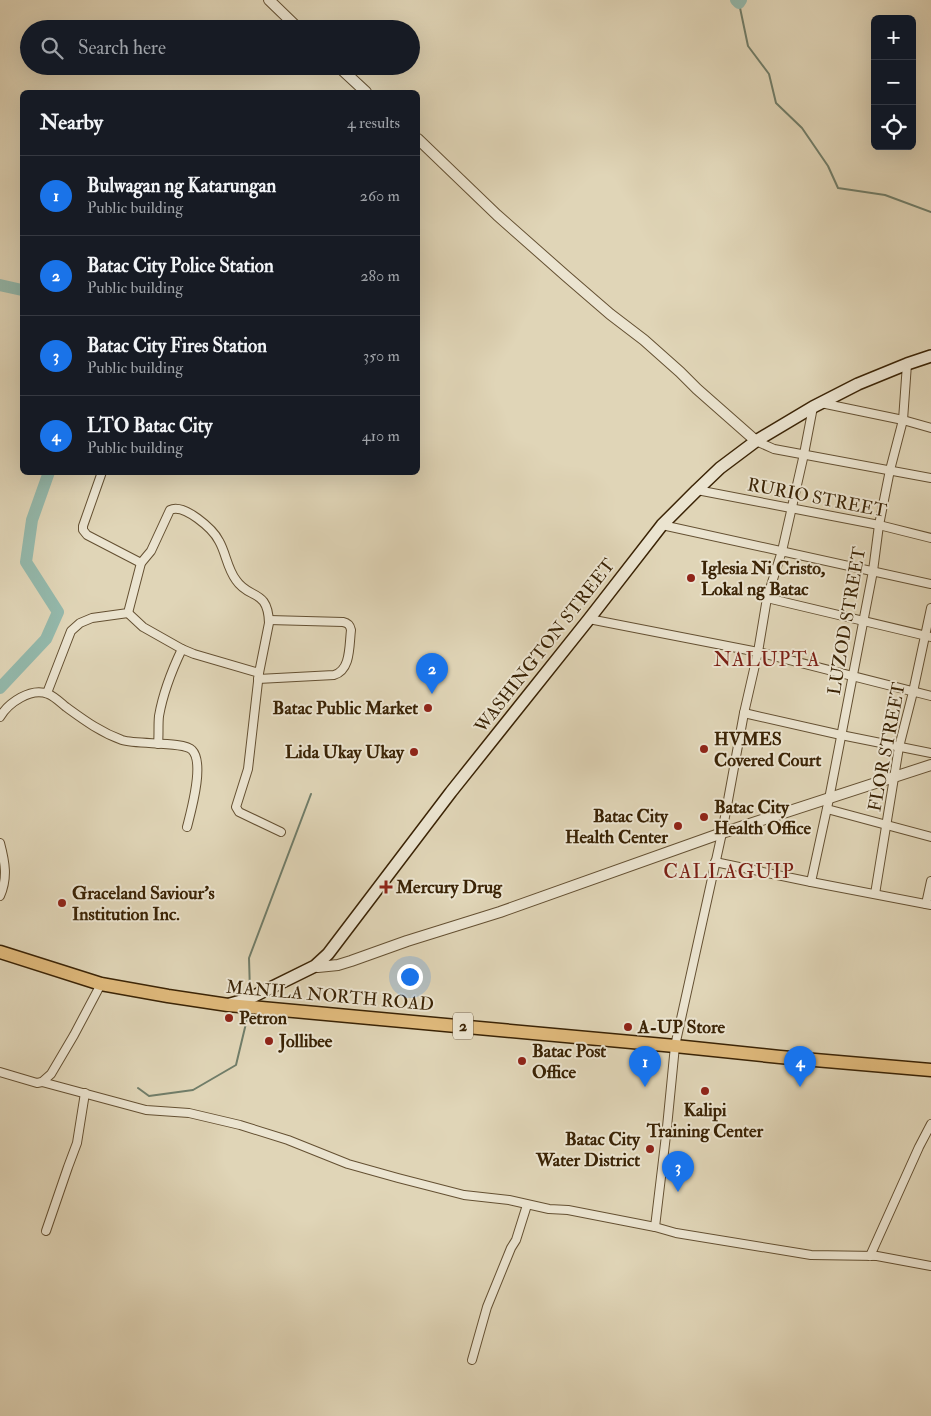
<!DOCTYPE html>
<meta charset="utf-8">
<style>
:root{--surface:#171b24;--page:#242831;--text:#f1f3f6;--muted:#9ea1a6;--line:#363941;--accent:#1a73e8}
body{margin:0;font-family:"IM FELL Double Pica",serif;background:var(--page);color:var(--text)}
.controls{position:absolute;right:15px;top:15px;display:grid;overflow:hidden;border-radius:8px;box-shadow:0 5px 20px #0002}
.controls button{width:45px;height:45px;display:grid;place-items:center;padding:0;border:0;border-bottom:1px solid var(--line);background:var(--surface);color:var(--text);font:25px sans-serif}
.you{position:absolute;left:409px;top:976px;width:18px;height:18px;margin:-12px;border:4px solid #fff;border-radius:50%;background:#1a73e8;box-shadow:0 0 0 8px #1a73e833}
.badge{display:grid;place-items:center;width:32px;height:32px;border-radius:50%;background:var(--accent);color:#fff;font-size:16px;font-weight:700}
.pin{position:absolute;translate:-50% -41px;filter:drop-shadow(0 1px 2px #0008)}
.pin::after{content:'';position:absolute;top:26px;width:18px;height:15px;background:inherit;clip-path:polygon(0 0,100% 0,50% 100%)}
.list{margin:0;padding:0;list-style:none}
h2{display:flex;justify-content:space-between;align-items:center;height:65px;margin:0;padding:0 20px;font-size:21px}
h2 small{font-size:16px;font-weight:400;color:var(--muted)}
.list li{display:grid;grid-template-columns:32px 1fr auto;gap:15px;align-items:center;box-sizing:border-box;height:80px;padding:0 20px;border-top:1px solid var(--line)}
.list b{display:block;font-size:19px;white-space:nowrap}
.list p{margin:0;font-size:16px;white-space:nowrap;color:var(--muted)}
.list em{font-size:16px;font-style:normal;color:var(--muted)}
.icon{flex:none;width:28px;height:28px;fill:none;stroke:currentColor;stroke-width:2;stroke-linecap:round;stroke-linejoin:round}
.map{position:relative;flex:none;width:931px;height:1416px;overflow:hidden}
.search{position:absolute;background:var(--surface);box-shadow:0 5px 20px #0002;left:20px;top:20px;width:400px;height:55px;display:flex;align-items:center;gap:12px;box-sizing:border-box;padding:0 18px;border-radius:28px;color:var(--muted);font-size:19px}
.panel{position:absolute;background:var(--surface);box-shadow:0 5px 20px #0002;left:20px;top:90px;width:400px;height:385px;border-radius:8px}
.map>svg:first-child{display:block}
</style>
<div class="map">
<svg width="931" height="1416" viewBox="0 0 931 1416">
<rect width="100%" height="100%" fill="#e0d5b7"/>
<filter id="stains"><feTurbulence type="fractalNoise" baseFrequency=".004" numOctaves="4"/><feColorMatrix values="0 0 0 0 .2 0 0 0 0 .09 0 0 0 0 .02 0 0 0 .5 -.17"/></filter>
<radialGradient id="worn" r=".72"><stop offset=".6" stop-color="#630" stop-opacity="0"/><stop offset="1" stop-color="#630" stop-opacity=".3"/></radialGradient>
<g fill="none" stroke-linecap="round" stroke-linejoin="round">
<!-- stream -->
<g stroke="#707d69" stroke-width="2">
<polyline points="739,3 748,46 769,74 776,103 802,128 828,166 838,188 885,195 931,212"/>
<polyline points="250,992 249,958 311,794"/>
<polyline points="138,1088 149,1096 193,1090 236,1065 248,1015"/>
</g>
<!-- river -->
<g stroke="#94b9ac" stroke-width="12">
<polyline points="736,0 739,3 741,0"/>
<polyline points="0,285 22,290"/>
<polyline points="0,688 46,639 58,612 26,562 32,520 49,472"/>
</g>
<!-- minor casing -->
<g stroke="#645032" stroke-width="10">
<g id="minor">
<polyline points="821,403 903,420 931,428"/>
<polyline points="813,407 804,454 782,551 767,598 758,652 744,713 722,833 675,1046 667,1127 655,1227 676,1233 811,1255 877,1256 931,1266"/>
<polyline points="756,441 774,449 931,478"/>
<polyline points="102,472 83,526 83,530 87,535 141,563"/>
<polyline points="697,490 879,525 931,538"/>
<polyline points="662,525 931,584"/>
<polyline points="767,598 931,637"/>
<polyline points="128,613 143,627 182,649 194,654 259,673"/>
<polyline points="589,619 758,652 931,696"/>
<path d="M258 679 334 675C351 670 349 646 351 630 350 625 348 623 343 622L269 620"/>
<path d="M47 693 71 631 80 623 92 618 128 613 141 563 151 551 170 510C184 503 213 529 219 541 226 553 227 568 236 580 249 600 268 588 269 623L259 673 248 769 236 807 239 812 281 832"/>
<polyline points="744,713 841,735 931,753"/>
<path d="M0 717C8 703 31 687 48 694 54 696 61 703 66 707 84 720 100 732 122 740 137 745 184 741 192 750 205 763 191 811 187 827"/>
<path d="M158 744C159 735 158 725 159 716 163 693 172 670 182 649"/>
<polyline points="827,809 931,837"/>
<path d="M0 843C5 862 8 878 0 896"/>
<polyline points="715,862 811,882 931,905"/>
<polyline points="811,882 829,799 873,571 879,525 890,470 903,420 907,364"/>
<polyline points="875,894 899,747 913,692 931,608"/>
<polyline points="926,904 931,881"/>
<polyline points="0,1072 37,1083 42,1082 51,1074 74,1035 101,984"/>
<polyline points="42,1082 146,1110 189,1113 240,1125 288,1140 348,1164 398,1178 464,1195 509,1200 549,1209 568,1210 655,1227"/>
<polyline points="46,1231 68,1167 77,1143 85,1093"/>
<polyline points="870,1256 919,1147 931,1124"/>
<polyline points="472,1360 487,1307 511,1248 516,1240 527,1205"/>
</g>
</g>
<!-- tertiary casing -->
<g stroke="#645032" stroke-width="12">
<g id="tertiary">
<polyline points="269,0 299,29"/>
<polyline points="338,66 366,92"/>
<polyline points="418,139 497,215 566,276 610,314 644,340 680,372 697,389 756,441"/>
<polyline points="315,966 318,967 338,965 351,961 407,941 500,912 722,833 931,765"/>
</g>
</g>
<!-- secondary casing -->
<g stroke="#3a2305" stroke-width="14">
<polyline id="secondary" points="230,1004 248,999 315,966 328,954 451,792 589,619 662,525 697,490 720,468 756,441 813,407 858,384 907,364 931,356"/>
</g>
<!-- trunk casing -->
<g stroke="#3a2305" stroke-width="15">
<polyline id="trunk" points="0,952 101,984 168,996 228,1005 675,1046 780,1057 931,1070"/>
</g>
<!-- minor -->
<use href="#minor" stroke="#ebe4d0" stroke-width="8"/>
<!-- tertiary -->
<use href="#tertiary" stroke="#ebe4d0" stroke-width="10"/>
<!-- secondary -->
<use href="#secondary" stroke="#ebe4d0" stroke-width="11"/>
<!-- trunk -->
<use href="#trunk" stroke="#e0ba7c" stroke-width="12"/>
</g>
<!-- markers -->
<g fill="#8f2418" stroke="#ebe4d0" stroke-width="2">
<circle cx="691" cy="578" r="5"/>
<circle cx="428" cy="708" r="5"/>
<circle cx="704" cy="749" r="5"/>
<circle cx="414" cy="752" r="5"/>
<circle cx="704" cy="817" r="5"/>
<circle cx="678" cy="826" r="5"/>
<path d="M383.5 879.5h5v5h5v5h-5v5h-5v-5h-5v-5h5z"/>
<circle cx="62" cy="903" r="5"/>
<circle cx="229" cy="1018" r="5"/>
<circle cx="628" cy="1027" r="5"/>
<circle cx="269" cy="1041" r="5"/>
<circle cx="522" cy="1061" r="5"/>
<circle cx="705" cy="1091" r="5"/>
<circle cx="650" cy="1149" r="5"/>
</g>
<g text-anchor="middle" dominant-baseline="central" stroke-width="4" stroke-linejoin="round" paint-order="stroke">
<!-- shield labels -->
<rect fill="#ebe4d0" stroke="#6f5d42" stroke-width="1" x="453" y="1012.5" width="20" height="27" rx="4"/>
<g font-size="16" font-weight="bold" fill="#3a2305">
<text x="463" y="1026">2</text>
</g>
<!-- street labels -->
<g font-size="18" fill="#3a2305" stroke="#ebe4d0">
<text transform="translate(817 498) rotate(11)">RURIO STREET</text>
<text transform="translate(847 621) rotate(-80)">LUZOD STREET</text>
<text transform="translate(545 646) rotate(-52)">WASHINGTON STREET</text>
<text transform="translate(887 747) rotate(-79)">FLOR STREET</text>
<text transform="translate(330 996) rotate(5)">MANILA NORTH ROAD</text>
</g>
<!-- poi labels -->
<g font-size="18" font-weight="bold" fill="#3a2305" stroke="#ebe4d0" text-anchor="start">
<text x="701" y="568">Iglesia Ni Cristo,<tspan x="701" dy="21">Lokal ng Batac</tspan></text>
<text x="418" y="708" text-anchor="end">Batac Public Market</text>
<text x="714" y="739">HVMES<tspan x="714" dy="21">Covered Court</tspan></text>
<text x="404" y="752" text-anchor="end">Lida Ukay Ukay</text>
<text x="714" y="807">Batac City<tspan x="714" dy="21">Health Office</tspan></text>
<text x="668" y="816" text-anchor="end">Batac City<tspan x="668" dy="21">Health Center</tspan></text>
<text x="396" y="887">Mercury Drug</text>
<text x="72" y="893">Graceland Saviour's<tspan x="72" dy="21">Institution Inc.</tspan></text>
<text x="239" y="1018">Petron</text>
<text x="638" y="1027">A-UP Store</text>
<text x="279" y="1041">Jollibee</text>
<text x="532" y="1051">Batac Post<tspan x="532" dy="21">Office</tspan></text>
<text x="705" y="1110" text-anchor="middle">Kalipi<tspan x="705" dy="21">Training Center</tspan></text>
<text x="640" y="1139" text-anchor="end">Batac City<tspan x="640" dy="21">Water District</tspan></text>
</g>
<!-- quarter labels -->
<g font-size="20" letter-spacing="1" fill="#7a1f14" stroke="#ebe4d0">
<text x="767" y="659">NALUPTA</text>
<text x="729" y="871">CALLAGUIP</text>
</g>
</g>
<rect width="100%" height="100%" filter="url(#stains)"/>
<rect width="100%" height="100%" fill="url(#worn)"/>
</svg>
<div class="controls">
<button>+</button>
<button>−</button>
<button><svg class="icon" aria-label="locate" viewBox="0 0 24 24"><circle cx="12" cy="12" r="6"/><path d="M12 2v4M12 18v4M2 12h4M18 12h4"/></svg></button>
</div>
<div class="you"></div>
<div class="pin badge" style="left:645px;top:1087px">1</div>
<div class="pin badge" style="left:432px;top:694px">2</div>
<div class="pin badge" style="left:678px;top:1192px">3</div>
<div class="pin badge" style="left:800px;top:1087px">4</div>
<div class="search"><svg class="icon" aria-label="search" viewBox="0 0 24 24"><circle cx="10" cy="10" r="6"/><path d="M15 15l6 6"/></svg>Search here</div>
<section class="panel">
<h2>Nearby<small>4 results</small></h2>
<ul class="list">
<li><span class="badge">1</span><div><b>Bulwagan ng Katarungan</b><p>Public building</p></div><em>260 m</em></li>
<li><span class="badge">2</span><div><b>Batac City Police Station</b><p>Public building</p></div><em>280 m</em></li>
<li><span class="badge">3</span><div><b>Batac City Fires Station</b><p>Public building</p></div><em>350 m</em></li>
<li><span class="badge">4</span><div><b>LTO Batac City</b><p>Public building</p></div><em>410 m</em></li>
</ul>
</section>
</div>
